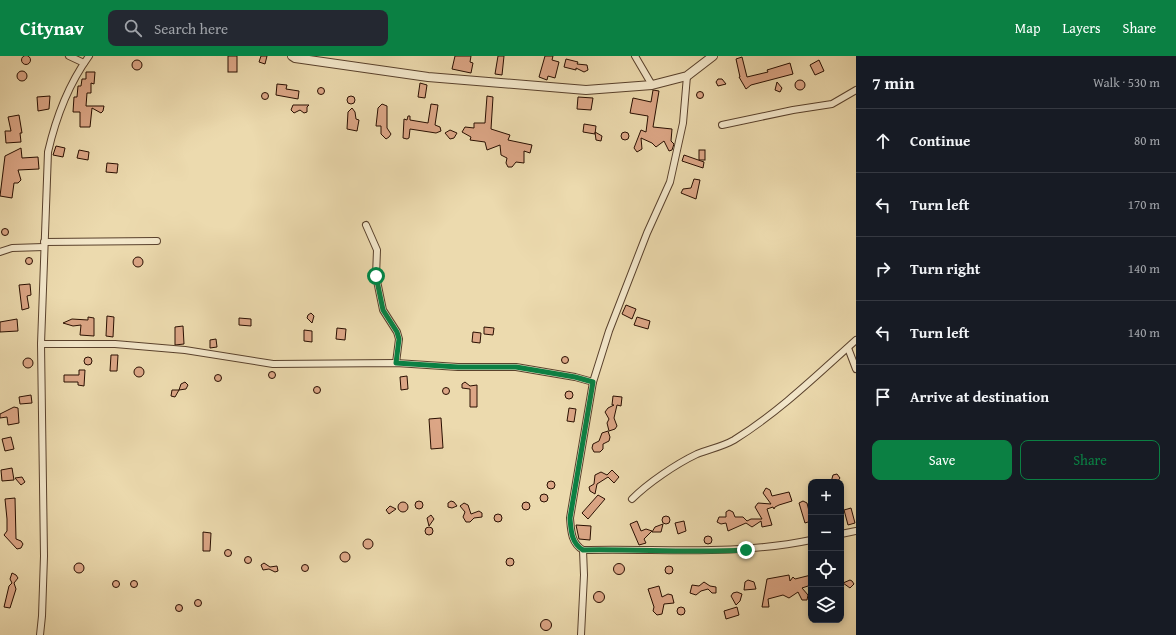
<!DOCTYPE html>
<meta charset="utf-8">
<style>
:root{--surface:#171b24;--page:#242831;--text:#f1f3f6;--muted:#9ea1a6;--line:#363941;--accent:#0b8043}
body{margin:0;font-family:"Gentium Book Plus",serif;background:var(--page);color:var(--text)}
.controls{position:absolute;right:12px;bottom:12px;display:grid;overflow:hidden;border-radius:8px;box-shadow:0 2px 6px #0003}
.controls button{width:36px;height:36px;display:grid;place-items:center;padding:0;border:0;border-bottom:1px solid var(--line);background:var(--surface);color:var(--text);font:20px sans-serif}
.stop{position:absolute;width:12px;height:12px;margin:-9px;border:3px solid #0b8043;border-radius:50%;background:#fff}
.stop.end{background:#0b8043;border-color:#fff;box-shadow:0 1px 4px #0008}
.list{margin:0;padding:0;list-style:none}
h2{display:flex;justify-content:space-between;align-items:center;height:52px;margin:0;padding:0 16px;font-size:17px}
h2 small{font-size:13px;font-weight:400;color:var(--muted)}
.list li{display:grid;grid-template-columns:26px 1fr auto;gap:12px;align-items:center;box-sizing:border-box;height:64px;padding:0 16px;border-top:1px solid var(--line)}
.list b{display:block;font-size:15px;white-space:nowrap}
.list em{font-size:13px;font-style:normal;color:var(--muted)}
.actions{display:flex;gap:8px;padding:12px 16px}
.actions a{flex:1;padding:9px 0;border:1px solid var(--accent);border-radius:8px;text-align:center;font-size:14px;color:var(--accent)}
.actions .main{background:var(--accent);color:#fff}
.icon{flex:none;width:22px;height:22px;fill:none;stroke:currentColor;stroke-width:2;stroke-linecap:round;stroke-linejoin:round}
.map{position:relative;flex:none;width:856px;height:579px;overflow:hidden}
header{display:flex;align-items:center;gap:24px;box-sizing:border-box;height:56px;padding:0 20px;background:var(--accent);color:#fff}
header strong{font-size:19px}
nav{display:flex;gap:22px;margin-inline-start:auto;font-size:14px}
.search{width:280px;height:36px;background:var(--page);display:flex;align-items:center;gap:10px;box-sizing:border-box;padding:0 14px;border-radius:8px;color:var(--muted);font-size:15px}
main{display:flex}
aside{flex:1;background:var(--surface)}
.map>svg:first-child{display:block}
</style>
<header>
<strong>Citynav</strong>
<div class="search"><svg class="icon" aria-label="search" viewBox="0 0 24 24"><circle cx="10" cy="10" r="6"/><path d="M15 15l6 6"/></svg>Search here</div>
<nav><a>Map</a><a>Layers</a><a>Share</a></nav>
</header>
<main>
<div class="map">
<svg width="856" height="579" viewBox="0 0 856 579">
<rect width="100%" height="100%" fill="#ecdaae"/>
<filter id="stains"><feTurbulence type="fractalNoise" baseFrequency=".005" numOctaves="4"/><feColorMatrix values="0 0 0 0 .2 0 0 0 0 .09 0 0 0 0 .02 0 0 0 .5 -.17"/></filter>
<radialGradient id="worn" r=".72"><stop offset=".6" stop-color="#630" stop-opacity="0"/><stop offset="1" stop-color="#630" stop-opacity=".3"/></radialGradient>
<!-- building -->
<g fill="#dca686" stroke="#280e00">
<circle cx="26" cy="4" r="4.5"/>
<rect x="228" y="0" width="9" height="16"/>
<polygon points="261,0 267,0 265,8 259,6"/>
<polygon points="455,0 471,0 470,6 473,7 471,17 452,13"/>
<polygon points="498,0 504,0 502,19 495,18"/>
<polygon points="545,0 553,0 552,4 559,6 555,22 548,20 547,24 539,21"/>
<polygon points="742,1 747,21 768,16 767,14 790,7 793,18 751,29 746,33 739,21 740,21 736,3"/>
<polygon points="566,3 578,6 577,8 587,9 588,14 584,16 576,12 576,14 564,11"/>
<polygon points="819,4 824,15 815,19 810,9"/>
<circle cx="137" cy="9" r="5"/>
<circle cx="22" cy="20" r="5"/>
<polygon points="86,16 95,16 94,28 91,27 91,37 87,37 86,50 104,50 103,55 101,57 92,52 90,71 80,71 80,56 73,56 74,41 77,41 78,30 81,30 82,23 86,23"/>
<polygon points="718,23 722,23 726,28 718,30 716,26"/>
<circle cx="800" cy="29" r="5"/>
<polygon points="777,26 782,32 780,36 775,34"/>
<polygon points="420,27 427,29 425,42 418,41"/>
<polygon points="277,28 287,29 286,33 299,35 298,43 276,39"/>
<circle cx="321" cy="35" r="3.5"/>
<polygon points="653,34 659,35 653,71 672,73 671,85 674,88 672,94 669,95 664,85 656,91 652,87 641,82 642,93 637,96 634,92 641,74 646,76 648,60 630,57 633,42 651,46"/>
<circle cx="700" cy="39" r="3.5"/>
<circle cx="265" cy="40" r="3.5"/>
<polygon points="50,40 49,53 38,55 37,41"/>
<polygon points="487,40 493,41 491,73 510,79 508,84 532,89 530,97 524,95 524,107 516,106 512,111 508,111 506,107 507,102 501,99 500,89 487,94 485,86 470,84 471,81 462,76 465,71 474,72 474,67 485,67"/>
<circle cx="351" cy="44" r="4"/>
<polygon points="578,41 593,42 591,54 577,53"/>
<polygon points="382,48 387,50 387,72 391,78 389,81 386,83 381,78 381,70 376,70 378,52"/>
<polygon points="431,48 438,49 435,69 440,71 441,75 436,77 410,73 409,82 407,83 403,82 404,63 407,64 408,60 410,60 410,64 428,67"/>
<polygon points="293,49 309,49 307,51 307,56 304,57 300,54 294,57 291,54"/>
<polygon points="352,52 355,56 356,63 359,64 357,75 347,73 348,56"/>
<polygon points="19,59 22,77 20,77 21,86 6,87 5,75 11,75 8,61"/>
<polygon points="584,68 596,70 595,78 583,76"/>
<polygon points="450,74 457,77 454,82 450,83 445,77"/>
<polygon points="595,76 602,80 601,85 596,84"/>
<circle cx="625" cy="80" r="4"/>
<polygon points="56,90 65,92 63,101 53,99"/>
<polygon points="21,92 22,102 38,101 39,113 18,114 21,124 18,127 14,127 12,142 0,140 5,100"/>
<polygon points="79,94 89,96 88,104 77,102"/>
<rect x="699" y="94" width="6" height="10"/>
<polygon points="684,99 704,106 703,112 682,105"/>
<polygon points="107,107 118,108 117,117 106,116"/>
<polygon points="694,123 700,124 696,143 681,137 683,133 691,132"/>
<circle cx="5" cy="176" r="3.5"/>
<circle cx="138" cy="206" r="5"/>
<circle cx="29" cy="205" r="3.5"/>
<polygon points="30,228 31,239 27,240 29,252 22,254 19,229"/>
<polygon points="626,249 636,253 632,263 622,258"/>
<polygon points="311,257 314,260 312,267 307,262 308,259"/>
<polygon points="107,260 114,261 113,281 106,280"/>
<polygon points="88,261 94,262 94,280 80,279 81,269 73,270 63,267 72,263 88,264"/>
<polygon points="637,261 650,265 648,273 634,269"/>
<polygon points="239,262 251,263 251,270 239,269"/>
<polygon points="17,263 18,275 0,276 0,266"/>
<polygon points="183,270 184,288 175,289 175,271"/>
<polygon points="484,271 494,272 493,279 484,278"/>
<polygon points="337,272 346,273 345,284 336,283"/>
<polygon points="304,274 312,275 312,286 304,285"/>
<polygon points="473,276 481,277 480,287 472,286"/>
<polygon points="216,283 217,291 210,292 210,284"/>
<polygon points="111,299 118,299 117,315 110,315"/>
<circle cx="565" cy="304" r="3.5"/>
<circle cx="88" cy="305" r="4"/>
<circle cx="28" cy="307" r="5"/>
<circle cx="139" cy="316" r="5"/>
<polygon points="79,314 85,314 84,330 78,329 78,326 64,326 64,319 79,319"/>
<circle cx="272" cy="319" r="3.5"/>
<circle cx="218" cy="322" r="3.5"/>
<polygon points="407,320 408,333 401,334 400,321"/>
<polygon points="185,326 188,329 186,333 179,334 175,341 171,340 172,334 179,334 181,328"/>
<polygon points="465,326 470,330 477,329 477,351 470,351 470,333 462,332 462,328"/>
<circle cx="317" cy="334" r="3.5"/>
<circle cx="446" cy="335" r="3.5"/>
<circle cx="569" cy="339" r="4"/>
<polygon points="31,339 32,347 20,348 19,341"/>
<polygon points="613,340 622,341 621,350 617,349 614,362 617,370 615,373 609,375 607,367 609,363 605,356 608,352 614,349 612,349"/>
<polygon points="14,351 18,352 19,367 8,369 7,361 0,362 0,358"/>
<polygon points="569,352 576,353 574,366 567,365"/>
<polygon points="441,362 443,392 431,393 429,363"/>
<polygon points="608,375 610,381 609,385 603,388 603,393 600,396 594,396 592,392 593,388 599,385 602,377"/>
<polygon points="11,381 14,393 5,395 2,383"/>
<polygon points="12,412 14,424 2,425 1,414"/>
<polygon points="612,414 619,421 614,427 608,421 597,428 595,438 590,435 589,431 594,428 595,419 601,416 607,419"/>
<polygon points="837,418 840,422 837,426 831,426 833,419"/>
<polygon points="22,421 25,426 21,429 15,422"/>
<circle cx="551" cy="429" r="4"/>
<polygon points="766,432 770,434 772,440 789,436 792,445 779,449 775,451 774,453 773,451 767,453 772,469 762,471 761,465 752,471 746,467 728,475 726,467 721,468 717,466 719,461 726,461 726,456 729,454 733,456 735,461 743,461 747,465 751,463 762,463 755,451 758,447 771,448 763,437"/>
<circle cx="544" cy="442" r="4"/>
<polygon points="598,439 605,443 588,463 582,457"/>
<polygon points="15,442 16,483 21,485 23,488 21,492 17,493 4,479 7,475 7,463 5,443"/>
<polygon points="451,445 454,446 457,450 452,452 448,451 448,447"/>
<polygon points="803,445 807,447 811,463 811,465 805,467 799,447"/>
<circle cx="419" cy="449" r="4"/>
<circle cx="403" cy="451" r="5"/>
<circle cx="526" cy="450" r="4"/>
<polygon points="464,447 468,449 471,458 479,455 482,457 482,461 474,462 470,466 466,466 463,461 465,456 460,450"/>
<polygon points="390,450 396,453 389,458 386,454"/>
<polygon points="851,452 855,467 848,469 844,454"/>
<circle cx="498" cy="462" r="4"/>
<polygon points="431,459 434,463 429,470 427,462"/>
<circle cx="666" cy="464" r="4"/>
<polygon points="637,465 641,475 646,473 652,475 644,483 646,487 639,489 630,468"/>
<polygon points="684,465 686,475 678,478 675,467"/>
<polygon points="663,468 661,476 652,476 655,471"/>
<polygon points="576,469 591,470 590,484 579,483"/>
<circle cx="429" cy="475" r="4"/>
<polygon points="203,476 211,477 210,495 203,495"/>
<circle cx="708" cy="484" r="4"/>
<circle cx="368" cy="488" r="5"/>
<circle cx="228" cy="497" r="3.5"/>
<circle cx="345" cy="501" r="5"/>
<circle cx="248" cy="504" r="3.5"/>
<circle cx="510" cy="506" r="4"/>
<polygon points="264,507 270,511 277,510 278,515 275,516 269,513 263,514 261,509"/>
<circle cx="79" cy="512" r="5"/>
<circle cx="619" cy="513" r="5.5"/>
<circle cx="305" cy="512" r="3.5"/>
<circle cx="669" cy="514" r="4"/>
<polygon points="12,517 16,519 18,522 14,527 16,533 10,552 4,551 9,530 12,527 10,523"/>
<polygon points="789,519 790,525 793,521 795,523 811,519 811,529 802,532 808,539 807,544 802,544 798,536 789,542 783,539 768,543 769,551 762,551 767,523"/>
<polygon points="748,524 754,526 756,533 744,534 745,526"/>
<polygon points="850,524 852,525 854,528 850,532 843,527"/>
<circle cx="134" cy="528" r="3.5"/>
<circle cx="116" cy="528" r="3.5"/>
<polygon points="704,526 710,530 716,531 716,537 712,537 708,533 701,535 696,539 690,537 692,529 699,530"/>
<polygon points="659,530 662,541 668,538 672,539 674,547 664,548 662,558 657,559 653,555 654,551 648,533"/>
<circle cx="599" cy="541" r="5.5"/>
<polygon points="737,536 742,538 740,545 736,549 731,540 733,537"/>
<circle cx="198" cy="547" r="3.5"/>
<circle cx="179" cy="552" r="3.5"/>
<polygon points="737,551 739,559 726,563 724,555"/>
<circle cx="681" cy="555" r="4"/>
<circle cx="546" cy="569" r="5.5"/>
</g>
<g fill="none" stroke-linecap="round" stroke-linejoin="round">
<!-- minor casing -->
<g stroke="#59412c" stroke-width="8">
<g id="minor">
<polyline points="69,0 84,7"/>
<polyline points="635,0 652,29"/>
<polyline points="722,69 793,54 832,48 856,34"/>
<polyline points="366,169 377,194 376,220 383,254 397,276 399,283 396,307"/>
<polyline points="44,186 157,185"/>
<polyline points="0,196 12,192 44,191"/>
<polyline points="41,288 115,288 185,294 273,308 396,307 458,311 516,311 575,321 593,326"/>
<polyline points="848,292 856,313"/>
<path d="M632 443C648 427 676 408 697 398 709 393 722 391 734 384 779 356 817 319 856 284"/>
<polyline points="841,478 856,475"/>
<path d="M583 494C661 492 734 500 811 484"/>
<path d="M40 579 42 560 44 500 41 288 48 96C56 61 68 29 89 0"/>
<path d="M581 579 584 519 583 494C571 487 571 474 570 462L593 326 609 275 647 177 670 126 683 67 687 20"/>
</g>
</g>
<!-- tertiary casing -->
<g stroke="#59412c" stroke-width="10">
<polyline id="tertiary" points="292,0 295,2 428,21 586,34 652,29 687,20 713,0"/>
</g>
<!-- minor -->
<use href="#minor" stroke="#f3e7ca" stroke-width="6"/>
<!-- tertiary -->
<use href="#tertiary" stroke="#f3e7ca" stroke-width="8"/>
</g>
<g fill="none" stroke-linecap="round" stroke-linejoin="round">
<!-- route -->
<path stroke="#0b8043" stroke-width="5" d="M376 220 383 254 397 276 399 283 396 307 458 311H516L575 321 593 326 570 462C571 474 571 487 583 494 637 493 691 497 746 494"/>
</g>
<rect width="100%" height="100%" filter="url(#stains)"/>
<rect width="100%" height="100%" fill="url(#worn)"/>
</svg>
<div class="controls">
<button>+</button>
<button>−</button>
<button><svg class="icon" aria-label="locate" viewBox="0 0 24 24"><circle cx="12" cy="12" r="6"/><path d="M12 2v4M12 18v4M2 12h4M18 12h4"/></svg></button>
<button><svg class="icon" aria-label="layers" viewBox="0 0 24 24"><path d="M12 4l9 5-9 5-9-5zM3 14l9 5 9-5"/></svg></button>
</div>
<div class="stop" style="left:376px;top:220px"></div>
<div class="stop end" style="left:746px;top:494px"></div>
</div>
<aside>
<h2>7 min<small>Walk · 530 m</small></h2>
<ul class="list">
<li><svg class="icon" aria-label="ahead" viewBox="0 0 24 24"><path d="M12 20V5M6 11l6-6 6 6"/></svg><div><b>Continue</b></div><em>80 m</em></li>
<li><svg class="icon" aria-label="left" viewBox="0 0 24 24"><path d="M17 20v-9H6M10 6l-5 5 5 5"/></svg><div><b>Turn left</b></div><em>170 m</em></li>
<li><svg class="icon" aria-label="right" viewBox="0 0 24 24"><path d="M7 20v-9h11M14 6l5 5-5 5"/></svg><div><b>Turn right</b></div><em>140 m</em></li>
<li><svg class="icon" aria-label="left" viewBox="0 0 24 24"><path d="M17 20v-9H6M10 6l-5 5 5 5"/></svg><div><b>Turn left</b></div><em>140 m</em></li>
<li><svg class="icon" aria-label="arrive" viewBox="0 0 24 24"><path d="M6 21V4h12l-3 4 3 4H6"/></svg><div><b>Arrive at destination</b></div></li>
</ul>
<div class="actions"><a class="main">Save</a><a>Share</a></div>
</aside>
</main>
